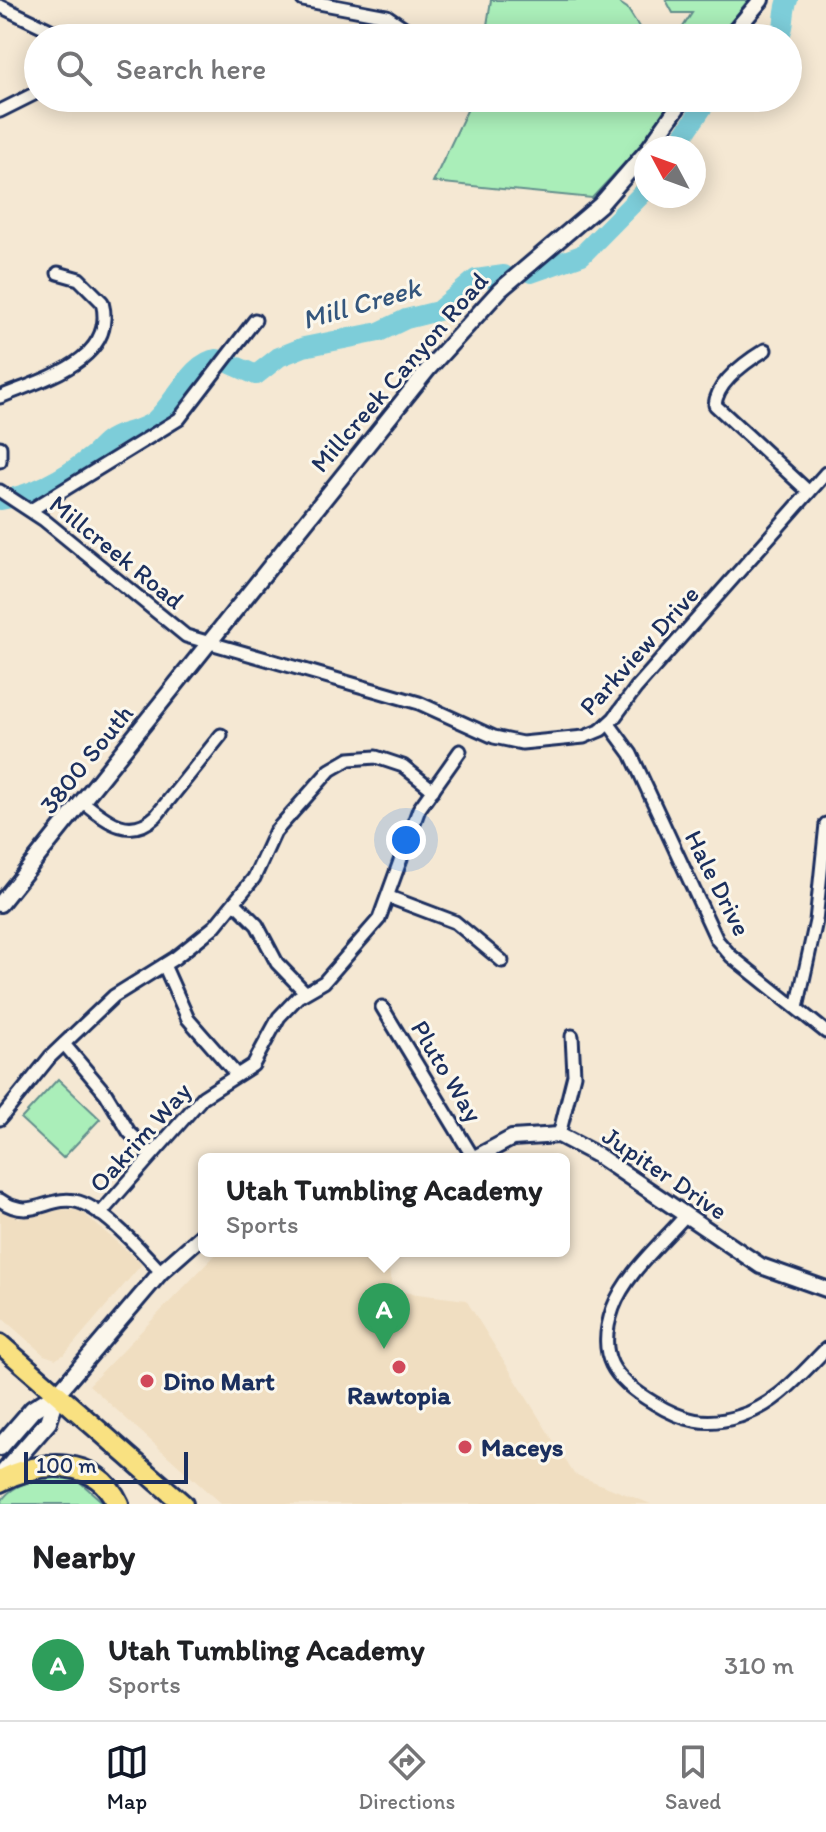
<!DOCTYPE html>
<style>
:root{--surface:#fff;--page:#f6f6f6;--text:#202124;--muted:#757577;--line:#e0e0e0;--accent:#111827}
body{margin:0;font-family:Itim,sans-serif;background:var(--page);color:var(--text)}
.compass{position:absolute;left:634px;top:136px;width:72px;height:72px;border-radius:50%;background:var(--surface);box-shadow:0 4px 20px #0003;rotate:311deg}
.scale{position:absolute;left:24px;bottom:20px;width:164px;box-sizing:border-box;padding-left:8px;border:4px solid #1b2f5e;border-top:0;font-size:22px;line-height:28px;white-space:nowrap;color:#1b2f5e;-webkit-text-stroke:6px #fbf7ec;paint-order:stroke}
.you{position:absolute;left:406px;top:840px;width:28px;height:28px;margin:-20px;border:6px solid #fff;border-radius:50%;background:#1a73e8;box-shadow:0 0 0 12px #1a73e833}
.badge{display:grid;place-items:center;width:52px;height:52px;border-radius:50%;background:var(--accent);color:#fff;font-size:26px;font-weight:700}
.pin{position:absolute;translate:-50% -66px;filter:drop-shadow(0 2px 4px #0008)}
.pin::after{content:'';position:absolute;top:42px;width:28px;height:24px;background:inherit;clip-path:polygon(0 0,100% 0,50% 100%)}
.popup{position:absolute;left:198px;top:1153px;width:372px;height:104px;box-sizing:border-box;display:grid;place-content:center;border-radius:12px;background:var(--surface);filter:drop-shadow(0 2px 6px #0005);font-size:26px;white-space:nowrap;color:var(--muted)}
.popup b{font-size:30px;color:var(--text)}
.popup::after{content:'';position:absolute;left:50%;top:100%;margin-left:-16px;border:16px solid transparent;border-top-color:var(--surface)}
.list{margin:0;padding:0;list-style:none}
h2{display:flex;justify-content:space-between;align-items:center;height:104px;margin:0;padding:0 32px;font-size:34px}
h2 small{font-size:26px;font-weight:400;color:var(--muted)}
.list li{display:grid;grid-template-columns:52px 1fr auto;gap:24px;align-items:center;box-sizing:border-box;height:112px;padding:0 32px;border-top:2px solid var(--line)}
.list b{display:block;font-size:30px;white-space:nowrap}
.list p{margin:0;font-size:26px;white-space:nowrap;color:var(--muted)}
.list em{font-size:26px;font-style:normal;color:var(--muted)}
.icon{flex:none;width:44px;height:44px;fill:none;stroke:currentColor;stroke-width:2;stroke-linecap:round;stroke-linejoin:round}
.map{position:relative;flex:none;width:826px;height:1504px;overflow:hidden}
.search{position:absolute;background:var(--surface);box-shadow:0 4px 20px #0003;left:24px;right:24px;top:24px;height:88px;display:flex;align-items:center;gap:20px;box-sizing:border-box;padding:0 28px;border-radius:44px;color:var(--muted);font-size:30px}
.sheet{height:216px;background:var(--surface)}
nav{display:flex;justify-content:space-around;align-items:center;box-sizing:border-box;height:112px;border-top:2px solid var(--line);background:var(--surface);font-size:22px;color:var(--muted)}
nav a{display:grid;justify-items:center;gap:4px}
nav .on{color:var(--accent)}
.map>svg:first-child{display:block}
</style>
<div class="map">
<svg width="826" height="1504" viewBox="0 0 826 1504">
<rect width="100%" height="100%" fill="#f5e8d3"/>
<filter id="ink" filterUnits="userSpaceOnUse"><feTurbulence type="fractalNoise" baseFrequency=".0125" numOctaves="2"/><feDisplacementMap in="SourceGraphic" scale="16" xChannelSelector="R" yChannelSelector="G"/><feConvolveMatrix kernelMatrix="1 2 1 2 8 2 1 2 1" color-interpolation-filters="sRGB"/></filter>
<g filter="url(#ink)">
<!-- built -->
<g fill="#f0dec1">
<polygon points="62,1209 81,1211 142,1264 65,1354 56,1359 44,1355 0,1316 0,1210 20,1218"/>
<polygon points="219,1251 385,1251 393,1291 466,1300 574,1474 651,1504 221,1504 89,1385"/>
</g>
<!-- green -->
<g fill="#aaeeb9" stroke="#628e8c" stroke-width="2">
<polygon points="491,0 615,0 627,8 646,38 485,38"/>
<polygon points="666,0 748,0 719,38 670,38 679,33 692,13 673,13"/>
<polygon points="473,98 676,98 645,141 592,198 433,182"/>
<polygon points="58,1079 100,1119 63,1158 21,1119"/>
<path d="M60 1475 73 1476 105 1504H0C9 1484 39 1478 60 1475Z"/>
</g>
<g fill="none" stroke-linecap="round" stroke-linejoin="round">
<!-- river -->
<g stroke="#7dcdd9" stroke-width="20">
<path d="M777 38C787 30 782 12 788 0"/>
<polyline points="675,148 709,98"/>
<polyline points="531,273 582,255 646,190"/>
<polyline points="231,364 256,375 279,357 304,347 379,332 406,319 438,311 476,279 504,275"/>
<path d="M0 500C33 495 66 477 93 455 99 450 104 443 111 439 124 430 142 432 155 420 175 403 192 361 217 359"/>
</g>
<!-- minor casing -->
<g stroke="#1b2f5e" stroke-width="17">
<g id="minor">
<polyline points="303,0 387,16 409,31"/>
<polyline points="0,6 67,38"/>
<polyline points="0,111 38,92"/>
<path d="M765 350C747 361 717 382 715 405L809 492"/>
<path d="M0 397C40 380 118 361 102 302L79 279 58 273"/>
<polyline points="0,447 0,461"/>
<polyline points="0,491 44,520 186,636 419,703 494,737 522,743 584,737 601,730 614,718 636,688 826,473"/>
<polyline points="31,510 179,419 255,320"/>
<polyline points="609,724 631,754 717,940 731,956 826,1032"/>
<path d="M83 802C106 820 129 841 156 816L221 735"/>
<polyline points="389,897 455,922 502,961"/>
<polyline points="235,903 257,925 277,963 305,992"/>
<polyline points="164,965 188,1019 236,1074"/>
<polyline points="382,1007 474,1159"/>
<polyline points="797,1008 816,921 826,824"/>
<polyline points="64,1044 106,1094 129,1132 152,1154"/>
<polyline points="0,1119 50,1057 114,996 175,958 215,926 254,878 275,832 330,770 349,759 376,757 403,766 433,790"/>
<polyline points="559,1135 574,1075 572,1036"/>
<path d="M0 1200C32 1223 50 1193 79 1202 105 1210 142 1251 161 1272"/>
<polyline points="100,1214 203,1097 253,1065 279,1017 298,997 324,982 379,919 419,809 460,751"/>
<path d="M685 1216C661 1244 626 1273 613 1308 596 1356 613 1379 654 1403 683 1421 707 1427 740 1416 776 1405 800 1375 826 1349"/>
</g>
</g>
<!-- tertiary casing -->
<g stroke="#1b2f5e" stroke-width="20">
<g id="tertiary">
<polyline points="729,38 761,0"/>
<polyline points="649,148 684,98"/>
<polyline points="0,904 429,368 500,290 600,205 646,152"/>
<polyline points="473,1159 512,1138 559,1135 597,1155 761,1266 826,1289"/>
<polyline points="57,1394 161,1272 204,1234"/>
</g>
</g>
<!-- secondary casing -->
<g stroke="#1b2f5e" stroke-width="22">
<g id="secondary">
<polyline points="0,1447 33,1409 57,1394"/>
<polyline points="0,1477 48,1422 57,1394"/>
</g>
</g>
<!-- primary casing -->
<g stroke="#1b2f5e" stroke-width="24">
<polyline id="primary" points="0,1344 183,1504"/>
</g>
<!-- motorway casing -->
<g stroke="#1b2f5e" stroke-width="26">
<path id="motorway" d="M0 1481C40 1460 97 1456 118 1504"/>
</g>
<!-- minor -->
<use href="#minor" stroke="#fbf7ec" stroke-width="11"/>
<!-- tertiary -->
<use href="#tertiary" stroke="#fbf7ec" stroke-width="14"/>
<!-- secondary -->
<use href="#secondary" stroke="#fbf7ec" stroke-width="16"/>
<!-- primary -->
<use href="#primary" stroke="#f9e181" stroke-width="18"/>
<!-- motorway -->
<use href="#motorway" stroke="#f9e181" stroke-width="20"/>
</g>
</g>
<!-- markers -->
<g fill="#d1495b" stroke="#fbf7ec" stroke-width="3">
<circle cx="399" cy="1367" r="8"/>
<circle cx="147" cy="1381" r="8"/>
<circle cx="465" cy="1447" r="8"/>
</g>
<g text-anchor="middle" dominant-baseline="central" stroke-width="6" stroke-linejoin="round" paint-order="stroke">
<!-- street labels -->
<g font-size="26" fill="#1b2f5e" stroke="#fbf7ec">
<text transform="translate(399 372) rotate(-49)">Millcreek Canyon Road</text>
<text transform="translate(117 552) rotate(39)">Millcreek Road</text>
<text transform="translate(639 650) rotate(-48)">Parkview Drive</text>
<text transform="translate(86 759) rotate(-51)">3800 South</text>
<text transform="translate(718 883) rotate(63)">Hale Drive</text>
<text transform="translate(447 1071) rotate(59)">Pluto Way</text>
<text transform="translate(140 1137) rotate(-48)">Oakrim Way</text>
<text transform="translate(665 1173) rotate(34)">Jupiter Drive</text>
</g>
<!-- poi labels -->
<g font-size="26" font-weight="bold" fill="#1b2f5e" stroke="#fbf7ec" text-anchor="start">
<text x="163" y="1381">Dino Mart</text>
<text x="399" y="1395" text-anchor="middle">Rawtopia</text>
<text x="481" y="1447">Maceys</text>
</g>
<!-- water labels -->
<g font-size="28" font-style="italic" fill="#34567d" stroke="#fbf7ec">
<text transform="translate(361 303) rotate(-16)">Mill Creek</text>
</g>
</g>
</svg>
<svg class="compass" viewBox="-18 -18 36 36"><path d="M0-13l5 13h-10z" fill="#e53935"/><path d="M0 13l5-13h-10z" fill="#757577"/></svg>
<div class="scale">100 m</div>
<div class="you"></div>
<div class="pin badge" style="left:384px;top:1349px;background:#2e9e5b">A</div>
<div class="popup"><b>Utah Tumbling Academy</b>Sports</div>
<div class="search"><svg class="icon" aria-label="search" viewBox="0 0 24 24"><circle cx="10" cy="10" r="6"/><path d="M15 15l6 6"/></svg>Search here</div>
</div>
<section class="sheet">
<h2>Nearby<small></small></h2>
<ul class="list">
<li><span class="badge" style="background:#2e9e5b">A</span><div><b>Utah Tumbling Academy</b><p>Sports</p></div><em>310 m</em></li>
</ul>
</section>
<nav>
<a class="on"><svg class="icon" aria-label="map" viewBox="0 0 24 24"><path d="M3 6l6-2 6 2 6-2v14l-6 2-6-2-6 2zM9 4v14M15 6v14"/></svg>Map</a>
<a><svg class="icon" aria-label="directions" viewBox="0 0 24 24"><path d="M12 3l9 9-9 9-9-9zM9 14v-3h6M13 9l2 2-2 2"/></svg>Directions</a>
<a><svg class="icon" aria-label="saved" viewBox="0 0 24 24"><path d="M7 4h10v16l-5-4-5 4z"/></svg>Saved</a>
</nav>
